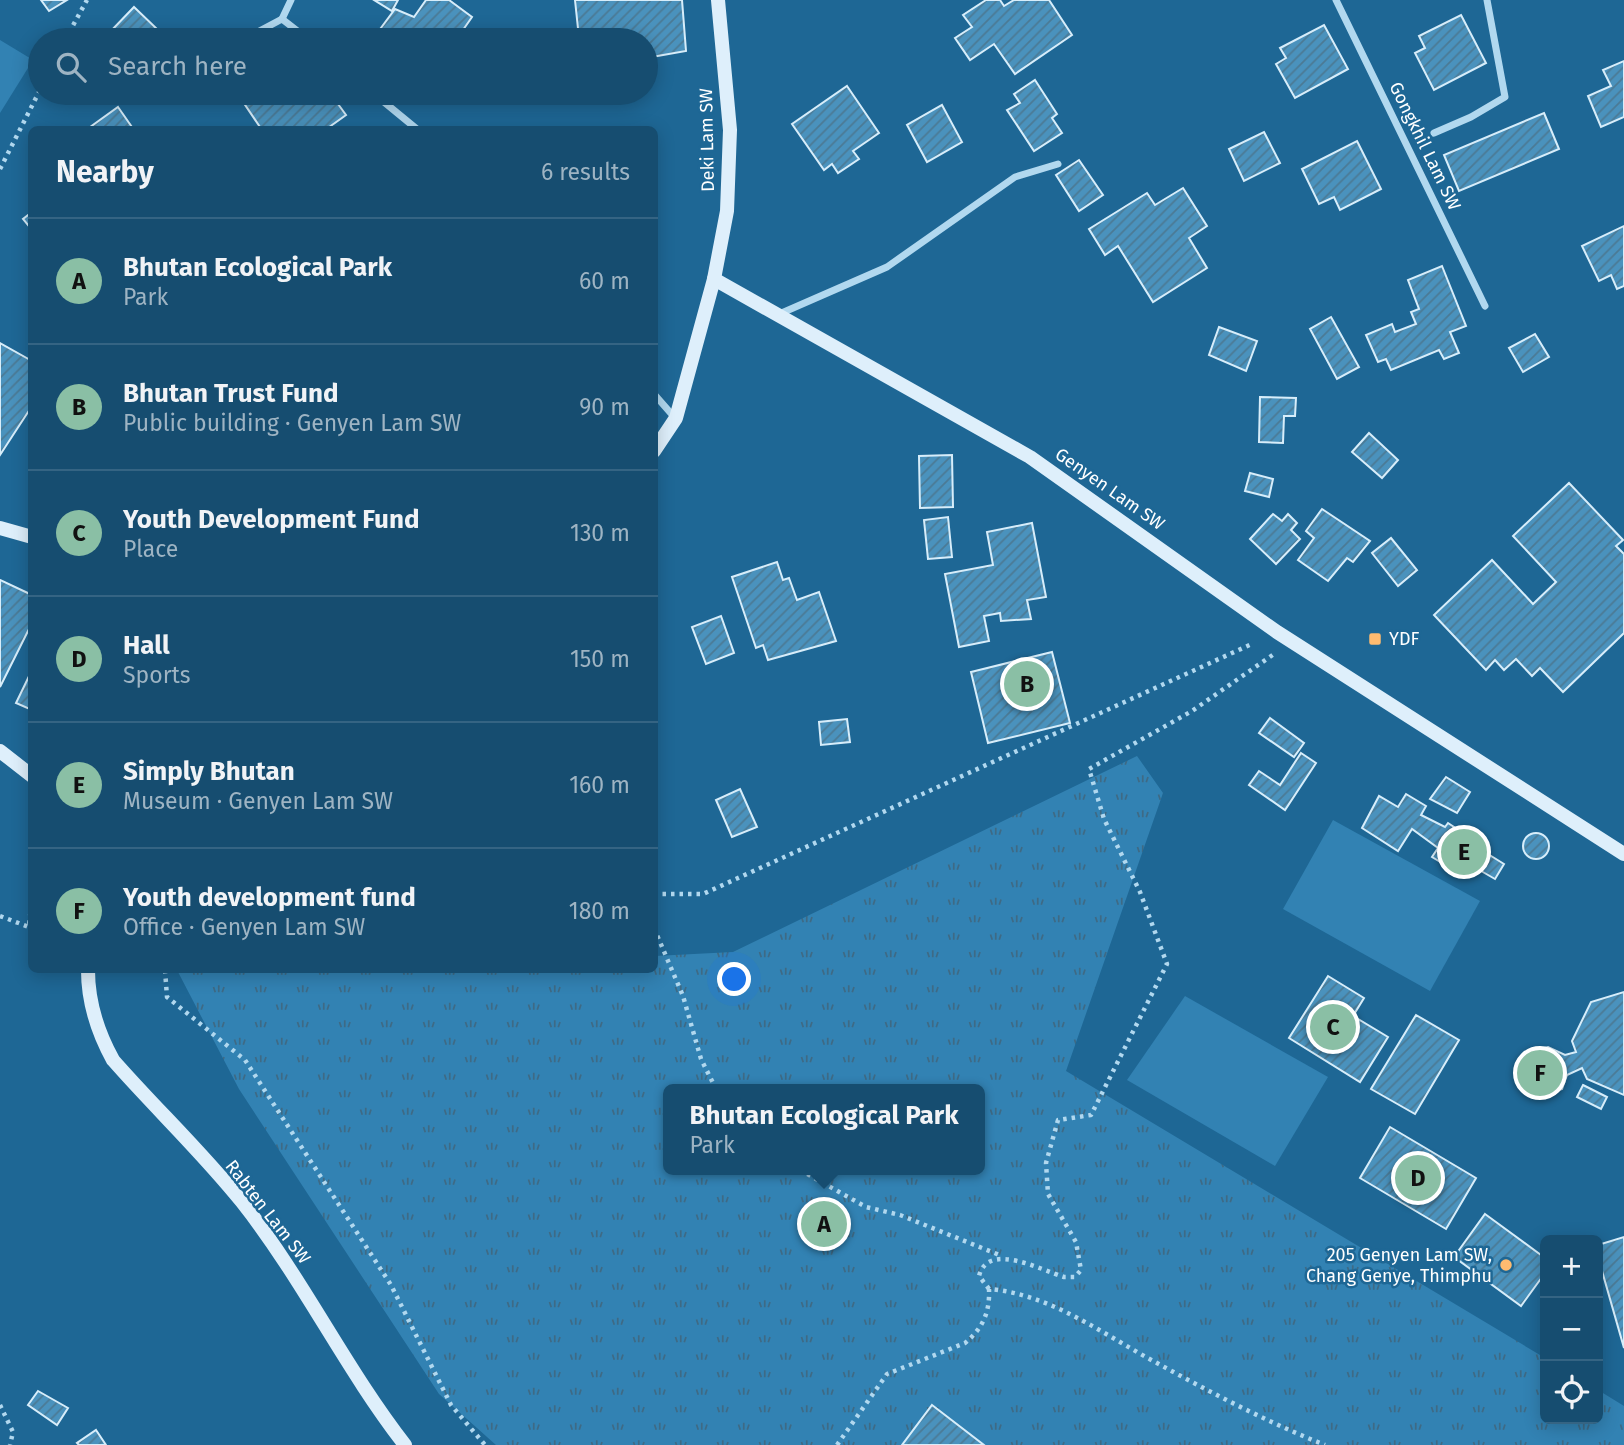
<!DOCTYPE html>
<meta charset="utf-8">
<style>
:root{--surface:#164d70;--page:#1f5475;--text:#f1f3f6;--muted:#9eb4c3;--line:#356483;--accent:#8abfa5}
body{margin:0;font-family:"Fira Sans",sans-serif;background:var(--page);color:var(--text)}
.controls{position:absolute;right:21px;bottom:21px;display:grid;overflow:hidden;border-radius:10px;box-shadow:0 4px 18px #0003}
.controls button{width:63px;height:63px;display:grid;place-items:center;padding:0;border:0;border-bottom:2px solid var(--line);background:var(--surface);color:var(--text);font:35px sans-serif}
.you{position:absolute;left:735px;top:980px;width:24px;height:24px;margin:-18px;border:5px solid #fff;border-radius:50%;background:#1a73e8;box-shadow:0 0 0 10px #1a73e833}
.badge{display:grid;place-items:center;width:46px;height:46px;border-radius:50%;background:var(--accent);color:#111;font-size:23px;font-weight:700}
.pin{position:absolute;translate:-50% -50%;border:4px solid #fff;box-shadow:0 2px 7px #0006}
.popup{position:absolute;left:663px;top:1084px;width:322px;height:91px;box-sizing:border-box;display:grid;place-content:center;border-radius:10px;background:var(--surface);filter:drop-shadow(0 2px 5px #0005);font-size:23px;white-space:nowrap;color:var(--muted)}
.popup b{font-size:26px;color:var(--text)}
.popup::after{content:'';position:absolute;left:50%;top:100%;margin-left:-14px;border:14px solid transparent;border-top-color:var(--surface)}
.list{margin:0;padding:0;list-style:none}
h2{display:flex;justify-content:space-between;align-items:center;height:91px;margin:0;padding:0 28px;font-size:30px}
h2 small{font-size:23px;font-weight:400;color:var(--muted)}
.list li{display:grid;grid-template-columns:46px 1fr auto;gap:21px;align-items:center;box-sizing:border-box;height:126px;padding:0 28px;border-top:2px solid var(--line)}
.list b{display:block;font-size:26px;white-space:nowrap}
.list p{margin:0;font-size:23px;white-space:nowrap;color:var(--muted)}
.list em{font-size:23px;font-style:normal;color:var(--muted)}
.icon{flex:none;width:38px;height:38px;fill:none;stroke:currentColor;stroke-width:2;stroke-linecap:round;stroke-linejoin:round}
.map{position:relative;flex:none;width:1624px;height:1445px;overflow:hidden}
.search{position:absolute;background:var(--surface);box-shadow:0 4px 18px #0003;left:28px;top:28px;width:630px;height:77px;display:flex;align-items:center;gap:18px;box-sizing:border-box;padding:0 24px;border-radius:38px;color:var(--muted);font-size:26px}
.panel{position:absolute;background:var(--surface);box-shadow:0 4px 18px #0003;left:28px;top:126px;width:630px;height:847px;border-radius:10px}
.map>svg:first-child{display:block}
</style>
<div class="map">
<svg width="1624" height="1445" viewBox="0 0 1624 1445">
<defs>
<pattern id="grass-tufts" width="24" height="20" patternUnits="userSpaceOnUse" patternTransform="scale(1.75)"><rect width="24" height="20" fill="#3282b3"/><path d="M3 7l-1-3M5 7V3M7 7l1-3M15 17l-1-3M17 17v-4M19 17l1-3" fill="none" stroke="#3e6a85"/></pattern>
<pattern id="building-hatch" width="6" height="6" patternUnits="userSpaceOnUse" patternTransform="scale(1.75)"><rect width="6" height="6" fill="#4a92bd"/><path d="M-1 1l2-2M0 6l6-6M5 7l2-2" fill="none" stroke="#4b7a95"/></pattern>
</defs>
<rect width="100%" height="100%" fill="#1e6795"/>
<!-- grass -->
<path fill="url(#grass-tufts)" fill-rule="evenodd" d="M1137 756 1163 793 1066 1071 1545 1358V1419H1598V1390L1624 1406V1445H496L439 1394 239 1089 177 970H654L655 956 733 952ZM668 1089H980V1170H668Z"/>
<!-- pitch -->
<g fill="#3282b3">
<polygon points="0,40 33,60 0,113"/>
<polygon points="1333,820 1480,901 1430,991 1283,909"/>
<polygon points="1185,996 1328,1077 1275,1166 1127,1080"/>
</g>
<!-- building -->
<g fill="url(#building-hatch)" stroke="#d7edfa" stroke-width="2">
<polygon points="41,0 67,0 49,11"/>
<polygon points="374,0 398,0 392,11"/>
<polygon points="426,0 449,0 472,17 456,40 372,40 395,9 414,17"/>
<polygon points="575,0 682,0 686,51 646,58 646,40 626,40 625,35 579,38"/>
<polygon points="986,0 1000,0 1004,6 1014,0 1049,0 1072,35 1015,74 994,44 970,60 955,38 972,27 963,15"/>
<polygon points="134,7 158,30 148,40 119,40 110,32"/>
<polygon points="1461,15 1486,63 1434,90 1415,53 1425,48 1419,36"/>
<polygon points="1324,25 1348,69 1295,98 1276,64 1286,58 1280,48"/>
<polygon points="1624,61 1624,117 1601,127 1588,96 1611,86 1603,70"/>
<polygon points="1035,80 1057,114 1052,118 1062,133 1034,151 1007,110 1020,103 1014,94"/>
<polygon points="847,86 879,133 853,151 859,159 838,173 832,164 824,170 792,124"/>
<polygon points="237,93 330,93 346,115 325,130 262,130"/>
<polygon points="942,105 962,142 927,162 907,125"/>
<polygon points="118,107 134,130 86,130"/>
<polygon points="1544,113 1559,149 1459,191 1444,155"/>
<polygon points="1264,132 1280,163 1244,181 1229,149"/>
<polygon points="1357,141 1381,189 1340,210 1334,197 1319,204 1302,169"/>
<polygon points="1079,160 1103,195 1079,211 1056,175"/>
<polygon points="1183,188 1207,226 1189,238 1207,268 1153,302 1118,246 1105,255 1089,229 1147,193 1155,205"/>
<polygon points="32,212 32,230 23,219"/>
<polygon points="1624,226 1624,286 1617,289 1611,275 1599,281 1582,246"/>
<polygon points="1442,266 1466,326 1450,332 1459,353 1444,359 1439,350 1391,370 1386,359 1378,362 1366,335 1392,324 1395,332 1416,324 1411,312 1419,309 1408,280"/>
<polygon points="1331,317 1359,367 1337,379 1310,329"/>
<polygon points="1219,327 1257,341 1246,371 1209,355"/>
<polygon points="1535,334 1549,357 1523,372 1509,348"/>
<polygon points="0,343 32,361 32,406 0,455"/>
<polygon points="1260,397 1296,398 1295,416 1284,416 1283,443 1259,442"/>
<polygon points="1369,433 1398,460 1382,478 1352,452"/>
<polygon points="952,455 953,507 920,508 919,456"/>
<polygon points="1250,473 1273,479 1269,497 1245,491"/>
<polygon points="1569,483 1623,540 1616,546 1624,554 1624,633 1563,692 1540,668 1532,676 1516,659 1504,670 1495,660 1486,670 1434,615 1492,560 1533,604 1556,582 1513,536"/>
<polygon points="1322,509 1370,541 1353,562 1347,558 1328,581 1298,560 1314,538 1306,531"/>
<polygon points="1273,514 1282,521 1288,514 1297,523 1291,530 1300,539 1276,564 1250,539"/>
<polygon points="948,517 952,557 928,559 924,520"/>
<polygon points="1032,523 1046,597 1027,600 1031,619 1001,621 1000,613 984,616 989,641 959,647 945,574 993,565 987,532"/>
<polygon points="1391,538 1417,570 1398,586 1372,553"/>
<polygon points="777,562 783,580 789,578 797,600 819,592 836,641 768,660 763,645 756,648 732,577"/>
<polygon points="0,580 32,595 32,623 0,687"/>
<polygon points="721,616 734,653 706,664 692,627"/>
<polygon points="1052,652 1070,723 988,743 971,672"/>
<polygon points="32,670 32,710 16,703"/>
<polygon points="1270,718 1304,743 1294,757 1259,733"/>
<polygon points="847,719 850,742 821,745 819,722"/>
<polygon points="1301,753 1316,763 1285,810 1249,785 1259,771 1280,785"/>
<polygon points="1446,777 1470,792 1457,813 1430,799"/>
<polygon points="740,789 757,827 732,837 716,800"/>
<polygon points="1406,794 1426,806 1421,815 1445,827 1448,823 1454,827 1451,831 1504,864 1495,879 1469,864 1462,875 1432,857 1438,848 1412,829 1398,851 1362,828 1379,796 1398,807"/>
<circle cx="1536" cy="846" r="13"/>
<polygon points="1328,976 1364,998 1353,1016 1388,1037 1360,1082 1289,1038"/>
<polygon points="1624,992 1624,1095 1587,1079 1582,1068 1567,1075 1562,1089 1546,1095 1530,1085 1522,1070 1529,1053 1548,1047 1565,1055 1576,1052 1572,1041 1591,1002"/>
<polygon points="1416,1015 1459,1040 1415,1114 1371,1089"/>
<polygon points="1583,1085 1607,1097 1601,1109 1577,1097"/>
<polygon points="1390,1127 1476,1178 1446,1229 1360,1178"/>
<polygon points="1485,1214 1545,1258 1545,1273 1521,1306 1454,1257"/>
<polygon points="1624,1237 1624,1348 1598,1257 1598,1245"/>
<polygon points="38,1391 68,1408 57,1425 28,1405"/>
<polygon points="932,1405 984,1445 902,1445"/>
<polygon points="96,1430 106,1445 79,1445 77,1443"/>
</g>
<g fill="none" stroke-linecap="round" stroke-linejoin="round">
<!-- path -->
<g stroke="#b1d8ef" stroke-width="4.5" stroke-dasharray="3.5 5" stroke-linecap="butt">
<polyline points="65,40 87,0"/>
<polyline points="0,169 40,90"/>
<polyline points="654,894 703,894 1254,643"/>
<polyline points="0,916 29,927 32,895"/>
<polyline points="654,928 683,996 701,1059 716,1089"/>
<polyline points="165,970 167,997 245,1060 391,1285 451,1405 485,1445"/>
<polyline points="800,1170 866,1207 900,1215 1002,1256"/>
<path d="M989 1289 979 1276C988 1241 1041 1270 1064 1277H1075L1081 1270 1076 1242 1048 1194 1046 1163 1058 1120 1091 1115 1167 964 1140 892 1104 819 1089 769 1192 711 1274 654"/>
<polyline points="0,1405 13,1432 10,1445"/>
<path d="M837 1445 887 1374 965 1343C983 1328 990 1312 989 1289 1050 1294 1103 1334 1155 1362 1210 1392 1267 1422 1325 1445"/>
</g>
<!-- street -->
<g stroke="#b1d8ef" stroke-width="7">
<polyline points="1336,0 1485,306"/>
<polyline points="282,19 291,0"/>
<polyline points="243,40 282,19 309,40"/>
<polyline points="373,93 418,130"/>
<polyline points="1434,133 1471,117 1505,97 1487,0"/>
<polyline points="777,315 887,267 1015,177 1058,164"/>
<polyline points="654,394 675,418"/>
</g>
<!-- secondary -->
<g stroke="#deeffb" stroke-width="14">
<polyline points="714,279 1030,457 1277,632 1624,854"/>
<polyline points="654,451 676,418 714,279 727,211 730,130 718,0"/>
<polyline points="0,528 32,537"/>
<polyline points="0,751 32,776"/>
<path d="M88 970C88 1003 97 1031 113 1060 155 1108 202 1152 242 1202 303 1279 345 1368 405 1445"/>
</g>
</g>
<!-- markers -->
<g fill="#febb70" stroke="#1e6795" stroke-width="2.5">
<rect x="1368" y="632" width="14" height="14" rx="3.5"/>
<circle cx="1506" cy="1265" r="7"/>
</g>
<g text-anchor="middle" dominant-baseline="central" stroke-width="5" stroke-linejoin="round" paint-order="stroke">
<!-- street labels -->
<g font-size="18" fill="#fff" stroke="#1e6795">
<text transform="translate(707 140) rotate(-91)">Deki Lam SW</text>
<text transform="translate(1425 146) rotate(64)">Gongkhil Lam SW</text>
<text transform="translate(1110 489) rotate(35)">Genyen Lam SW</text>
<text transform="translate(268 1212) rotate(52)">Rabten Lam SW</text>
</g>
<!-- poi labels -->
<g font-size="18" fill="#fff" stroke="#1e6795" text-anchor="start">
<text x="1389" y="639">YDF</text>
<text x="1492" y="1255" text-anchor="end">205 Genyen Lam SW,<tspan x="1492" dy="21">Chang Genye, Thimphu</tspan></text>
</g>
</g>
</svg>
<div class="controls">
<button>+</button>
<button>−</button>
<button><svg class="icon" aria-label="locate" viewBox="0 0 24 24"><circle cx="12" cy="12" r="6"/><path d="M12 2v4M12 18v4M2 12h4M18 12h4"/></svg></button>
</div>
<div class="you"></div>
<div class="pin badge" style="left:824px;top:1224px">A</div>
<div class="popup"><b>Bhutan Ecological Park</b>Park</div>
<div class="pin badge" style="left:1027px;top:684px">B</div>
<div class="pin badge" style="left:1333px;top:1027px">C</div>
<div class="pin badge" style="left:1418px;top:1178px">D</div>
<div class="pin badge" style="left:1464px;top:852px">E</div>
<div class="pin badge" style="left:1540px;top:1073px">F</div>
<div class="search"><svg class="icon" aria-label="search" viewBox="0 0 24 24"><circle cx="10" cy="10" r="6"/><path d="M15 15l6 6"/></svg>Search here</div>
<section class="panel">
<h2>Nearby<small>6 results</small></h2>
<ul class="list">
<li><span class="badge">A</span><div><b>Bhutan Ecological Park</b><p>Park</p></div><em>60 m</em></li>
<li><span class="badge">B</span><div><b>Bhutan Trust Fund</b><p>Public building · Genyen Lam SW</p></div><em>90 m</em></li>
<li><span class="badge">C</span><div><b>Youth Development Fund</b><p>Place</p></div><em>130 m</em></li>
<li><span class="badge">D</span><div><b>Hall</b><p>Sports</p></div><em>150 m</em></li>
<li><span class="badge">E</span><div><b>Simply Bhutan</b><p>Museum · Genyen Lam SW</p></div><em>160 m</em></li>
<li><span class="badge">F</span><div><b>Youth development fund</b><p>Office · Genyen Lam SW</p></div><em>180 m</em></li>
</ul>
</section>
</div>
